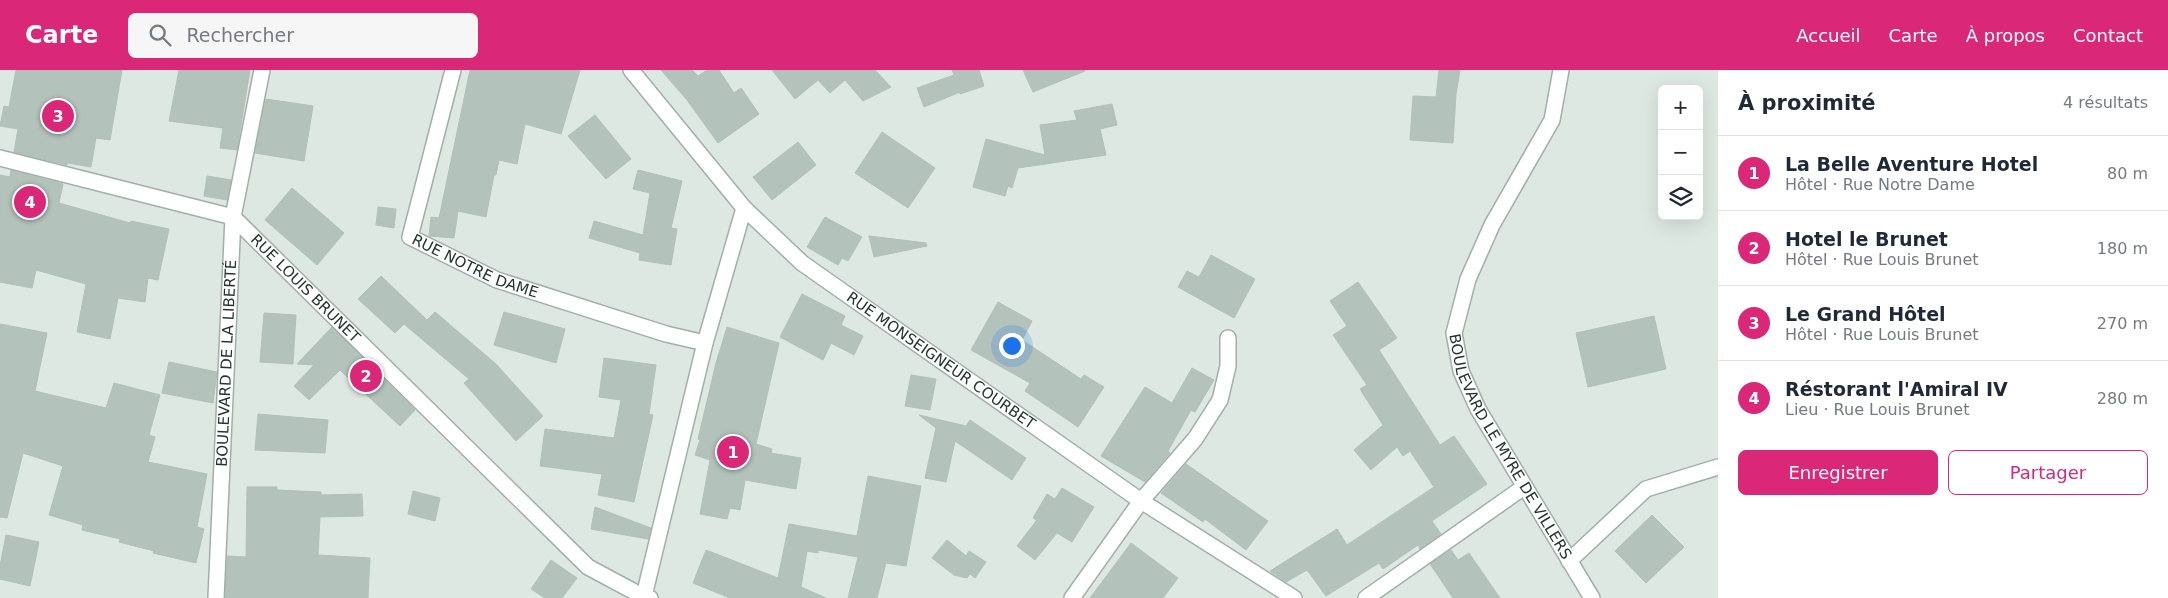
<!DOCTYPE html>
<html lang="fr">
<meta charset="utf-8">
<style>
:root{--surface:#fff;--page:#f6f6f7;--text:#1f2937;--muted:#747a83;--line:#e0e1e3;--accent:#db2777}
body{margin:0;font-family:"DejaVu Sans",sans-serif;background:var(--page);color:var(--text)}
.controls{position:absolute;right:15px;top:15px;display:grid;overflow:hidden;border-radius:8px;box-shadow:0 5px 20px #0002}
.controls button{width:45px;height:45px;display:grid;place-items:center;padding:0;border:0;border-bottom:1px solid var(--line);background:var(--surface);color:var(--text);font:25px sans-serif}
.you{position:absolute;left:1011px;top:275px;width:18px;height:18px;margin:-12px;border:4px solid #fff;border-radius:50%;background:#1a73e8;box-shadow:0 0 0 8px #1a73e833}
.badge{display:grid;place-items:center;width:32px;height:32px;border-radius:50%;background:var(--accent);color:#fff;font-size:16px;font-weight:700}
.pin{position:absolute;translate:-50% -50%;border:2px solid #fff;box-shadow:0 1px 5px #0006}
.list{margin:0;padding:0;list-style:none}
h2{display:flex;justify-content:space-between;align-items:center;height:65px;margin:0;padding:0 20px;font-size:21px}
h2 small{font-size:16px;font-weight:400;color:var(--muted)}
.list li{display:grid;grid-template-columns:32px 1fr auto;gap:15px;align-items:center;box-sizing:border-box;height:75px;padding:0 20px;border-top:1px solid var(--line)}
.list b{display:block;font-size:19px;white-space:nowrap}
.list p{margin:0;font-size:16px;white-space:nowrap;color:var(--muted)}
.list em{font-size:16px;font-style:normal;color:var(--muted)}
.actions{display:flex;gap:10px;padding:15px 20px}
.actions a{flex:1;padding:11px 0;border:1px solid var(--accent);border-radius:8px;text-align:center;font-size:18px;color:var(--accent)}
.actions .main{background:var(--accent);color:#fff}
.icon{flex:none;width:28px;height:28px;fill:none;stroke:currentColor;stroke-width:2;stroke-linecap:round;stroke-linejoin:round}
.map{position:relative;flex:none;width:1718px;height:528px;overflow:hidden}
header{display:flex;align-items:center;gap:30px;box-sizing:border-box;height:70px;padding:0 25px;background:var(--accent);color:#fff}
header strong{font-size:24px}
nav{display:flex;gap:28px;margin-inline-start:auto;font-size:18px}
.search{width:350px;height:45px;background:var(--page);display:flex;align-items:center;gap:12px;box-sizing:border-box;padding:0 18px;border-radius:8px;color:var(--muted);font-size:19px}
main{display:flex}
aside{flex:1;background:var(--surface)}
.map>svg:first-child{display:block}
</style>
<header>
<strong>Carte</strong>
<div class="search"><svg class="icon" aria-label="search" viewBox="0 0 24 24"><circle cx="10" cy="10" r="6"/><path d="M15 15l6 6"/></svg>Rechercher</div>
<nav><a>Accueil</a><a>Carte</a><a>À propos</a><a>Contact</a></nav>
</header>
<main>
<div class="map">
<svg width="1718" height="528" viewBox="0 0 1718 528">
<rect width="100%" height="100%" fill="#dee8e3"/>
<!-- building -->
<g fill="#b4c2bc" stroke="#b1c0b9">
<polygon points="16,0 122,0 110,70 96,68 91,97 68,93 67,95 14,82 18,59 0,56 4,36 9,37"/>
<polygon points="179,0 250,0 237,80 220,78 223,58 169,51"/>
<polygon points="470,0 580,0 561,64 525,54 517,94 499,90 496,105 494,105 486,147 458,141 454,168 429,166 431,147 439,148"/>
<polygon points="661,0 692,0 698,6 707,0 719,0 734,23 741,18 759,44 718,73 687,30"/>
<polygon points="772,0 875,0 891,17 863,31 845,10 830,23 818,10 795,29"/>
<polygon points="952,0 979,0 984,16 960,24 960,22 924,37 917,18 954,5"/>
<polygon points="1023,0 1085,0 1085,1 1033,22"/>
<polygon points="1439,0 1460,0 1456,24 1453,73 1410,70 1413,26 1436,27"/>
<polygon points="266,29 313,36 304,91 255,83"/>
<polygon points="1112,34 1117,55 1100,59 1106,85 1018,98 1012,118 1008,116 1005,126 973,117 986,69 1045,85 1040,55 1077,50 1074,41"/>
<polygon points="595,45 631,89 606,109 568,66"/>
<polygon points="882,62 935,98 908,138 855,103"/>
<polygon points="798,72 816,95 772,130 753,107"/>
<polygon points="11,100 63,114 59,133 130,153 131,151 169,159 158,210 148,208 145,232 118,228 110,269 77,262 86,214 36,200 32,218 0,212 0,105 10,107"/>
<polygon points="638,100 682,111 671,158 677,159 671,195 639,190 640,183 589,168 594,151 643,165 650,123 633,119"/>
<polygon points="207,106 231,110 227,130 204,126"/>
<polygon points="292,118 344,163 317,195 265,150"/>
<polygon points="378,137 396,139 394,158 376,155"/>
<polygon points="825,147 862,167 848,191 842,188 838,195 807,177"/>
<polygon points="869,166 926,173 927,176 874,187"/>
<polygon points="1211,185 1255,209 1234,248 1178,217 1187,201 1199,207"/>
<polygon points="381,206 427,250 435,242 496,294 543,346 516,371 464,313 469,309 404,254 395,263 358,229"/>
<polygon points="1358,212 1397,268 1379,280 1440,375 1454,366 1487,414 1432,451 1441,464 1420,479 1418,475 1383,499 1379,493 1326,526 1307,500 1286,512 1270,501 1337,459 1347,475 1434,417 1410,381 1403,386 1397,377 1371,400 1354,380 1383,355 1360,319 1367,315 1333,265 1347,256 1330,231"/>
<polygon points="802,224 845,246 841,255 863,266 854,285 831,273 823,290 780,267"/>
<polygon points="998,232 1032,251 1022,270 1081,309 1084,305 1104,317 1078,357 1025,321 1030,313 971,280"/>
<polygon points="504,242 565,259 556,293 494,275"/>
<polygon points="264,243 296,245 293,294 260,292"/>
<polygon points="1654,246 1666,299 1588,317 1576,263"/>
<polygon points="0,254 47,263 35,321 106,338 114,313 160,325 149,365 155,367 148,392 207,404 197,457 204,459 196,493 153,483 154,481 119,472 120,469 82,460 83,455 49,445 63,396 23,383 7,448 0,447"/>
<polygon points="332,257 415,340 400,356 340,300 309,330 294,316 314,295 297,294"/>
<polygon points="727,257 779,273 756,374 772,379 771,383 801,388 796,419 745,410 740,440 730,438 727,449 700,444 710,390 695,385 700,370 698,369 716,293"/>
<polygon points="604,288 656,295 649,344 653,345 634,432 598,425 602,404 540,396 545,359 614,368 621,330 599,327"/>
<polygon points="169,292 217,302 213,333 162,323"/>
<polygon points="1192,298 1214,310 1195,342 1191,340 1168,381 1170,383 1145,412 1101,386 1145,317 1172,333"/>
<polygon points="911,305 936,309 930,340 905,336"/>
<polygon points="258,344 328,350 325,383 255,380"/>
<polygon points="919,345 966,356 970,350 1026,388 1012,410 955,371 946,412 925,408 936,358"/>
<polygon points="1186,394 1268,451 1246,480 1205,449 1203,452 1161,423"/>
<polygon points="868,406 921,416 906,496 886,493 877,528 848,528 858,487 818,480 818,483 807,481 801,517 826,528 730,528 693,513 706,480 778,508 789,454 857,466"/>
<polygon points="247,417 277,417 277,420 321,422 321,425 362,424 363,446 320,447 318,485 370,488 368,528 225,528 227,486 246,487"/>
<polygon points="1062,418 1094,437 1072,472 1057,463 1035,490 1017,476 1037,450 1033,448 1047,424 1055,429"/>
<polygon points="413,421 440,428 435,451 408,444"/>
<polygon points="595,437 651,458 648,469 591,459"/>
<polygon points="1652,445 1684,477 1646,513 1615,481"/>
<polygon points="6,465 39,472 30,516 0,509 0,496"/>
<polygon points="947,470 966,486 969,481 986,492 975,508 970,504 967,508 954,505 932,488"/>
<polygon points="1131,473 1178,508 1163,528 1090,528"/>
<polygon points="1451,480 1458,490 1469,483 1500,528 1453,528 1430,494"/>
<polygon points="551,490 577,508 562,528 545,528 531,519"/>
</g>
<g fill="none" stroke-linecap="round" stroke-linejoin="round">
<!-- minor casing -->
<g stroke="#a2afa9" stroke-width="18">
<g id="minor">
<path id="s1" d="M453 0 410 167 497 210 666 264 705 273"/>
<path id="s2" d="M631 0 744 138 802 193 1141 431 1294 528"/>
<path id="s3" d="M1561 0 1552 50 1492 155 1468 209 1454 263 1461 301 1478 339 1592 528"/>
<path id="s4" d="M0 88 233 147 588 497 646 528"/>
<polyline points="1569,491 1646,419 1718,397"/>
<path id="s5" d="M216 528 233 147 262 0"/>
<polyline points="650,528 644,526 705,273 744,138"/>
<polyline points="1072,528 1141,431 1195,369 1220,330 1228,296 1228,268"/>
<polyline points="1366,528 1524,417"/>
</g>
</g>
<!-- minor -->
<use href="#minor" stroke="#fff" stroke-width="15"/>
</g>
<g text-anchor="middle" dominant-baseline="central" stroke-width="4" stroke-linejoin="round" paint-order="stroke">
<!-- street labels -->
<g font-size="15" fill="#22352f" stroke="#eef5f1">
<text stroke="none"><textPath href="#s1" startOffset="244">RUE NOTRE DAME</textPath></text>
<text stroke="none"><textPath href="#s4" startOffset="342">RUE LOUIS BRUNET</textPath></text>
<text stroke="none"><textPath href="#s2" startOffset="428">RUE MONSEIGNEUR COURBET</textPath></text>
<text stroke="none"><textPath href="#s5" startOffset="235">BOULEVARD DE LA LIBERTÉ</textPath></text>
<text stroke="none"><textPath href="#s3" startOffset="414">BOULEVARD LE MYRE DE VILLERS</textPath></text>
</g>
</g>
</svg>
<div class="controls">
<button>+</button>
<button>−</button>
<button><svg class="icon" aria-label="layers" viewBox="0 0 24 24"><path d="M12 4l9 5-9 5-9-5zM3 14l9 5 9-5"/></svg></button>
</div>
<div class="you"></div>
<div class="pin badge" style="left:733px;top:382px">1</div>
<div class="pin badge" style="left:366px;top:306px">2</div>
<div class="pin badge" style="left:58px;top:46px">3</div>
<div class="pin badge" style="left:30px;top:132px">4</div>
</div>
<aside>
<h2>À proximité<small>4 résultats</small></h2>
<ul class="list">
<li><span class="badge">1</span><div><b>La Belle Aventure Hotel</b><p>Hôtel · Rue Notre Dame</p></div><em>80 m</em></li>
<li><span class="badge">2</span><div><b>Hotel le Brunet</b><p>Hôtel · Rue Louis Brunet</p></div><em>180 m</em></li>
<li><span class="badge">3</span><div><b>Le Grand Hôtel</b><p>Hôtel · Rue Louis Brunet</p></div><em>270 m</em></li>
<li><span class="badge">4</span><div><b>Réstorant l'Amiral IV</b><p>Lieu · Rue Louis Brunet</p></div><em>280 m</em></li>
</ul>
<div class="actions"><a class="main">Enregistrer</a><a>Partager</a></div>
</aside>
</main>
